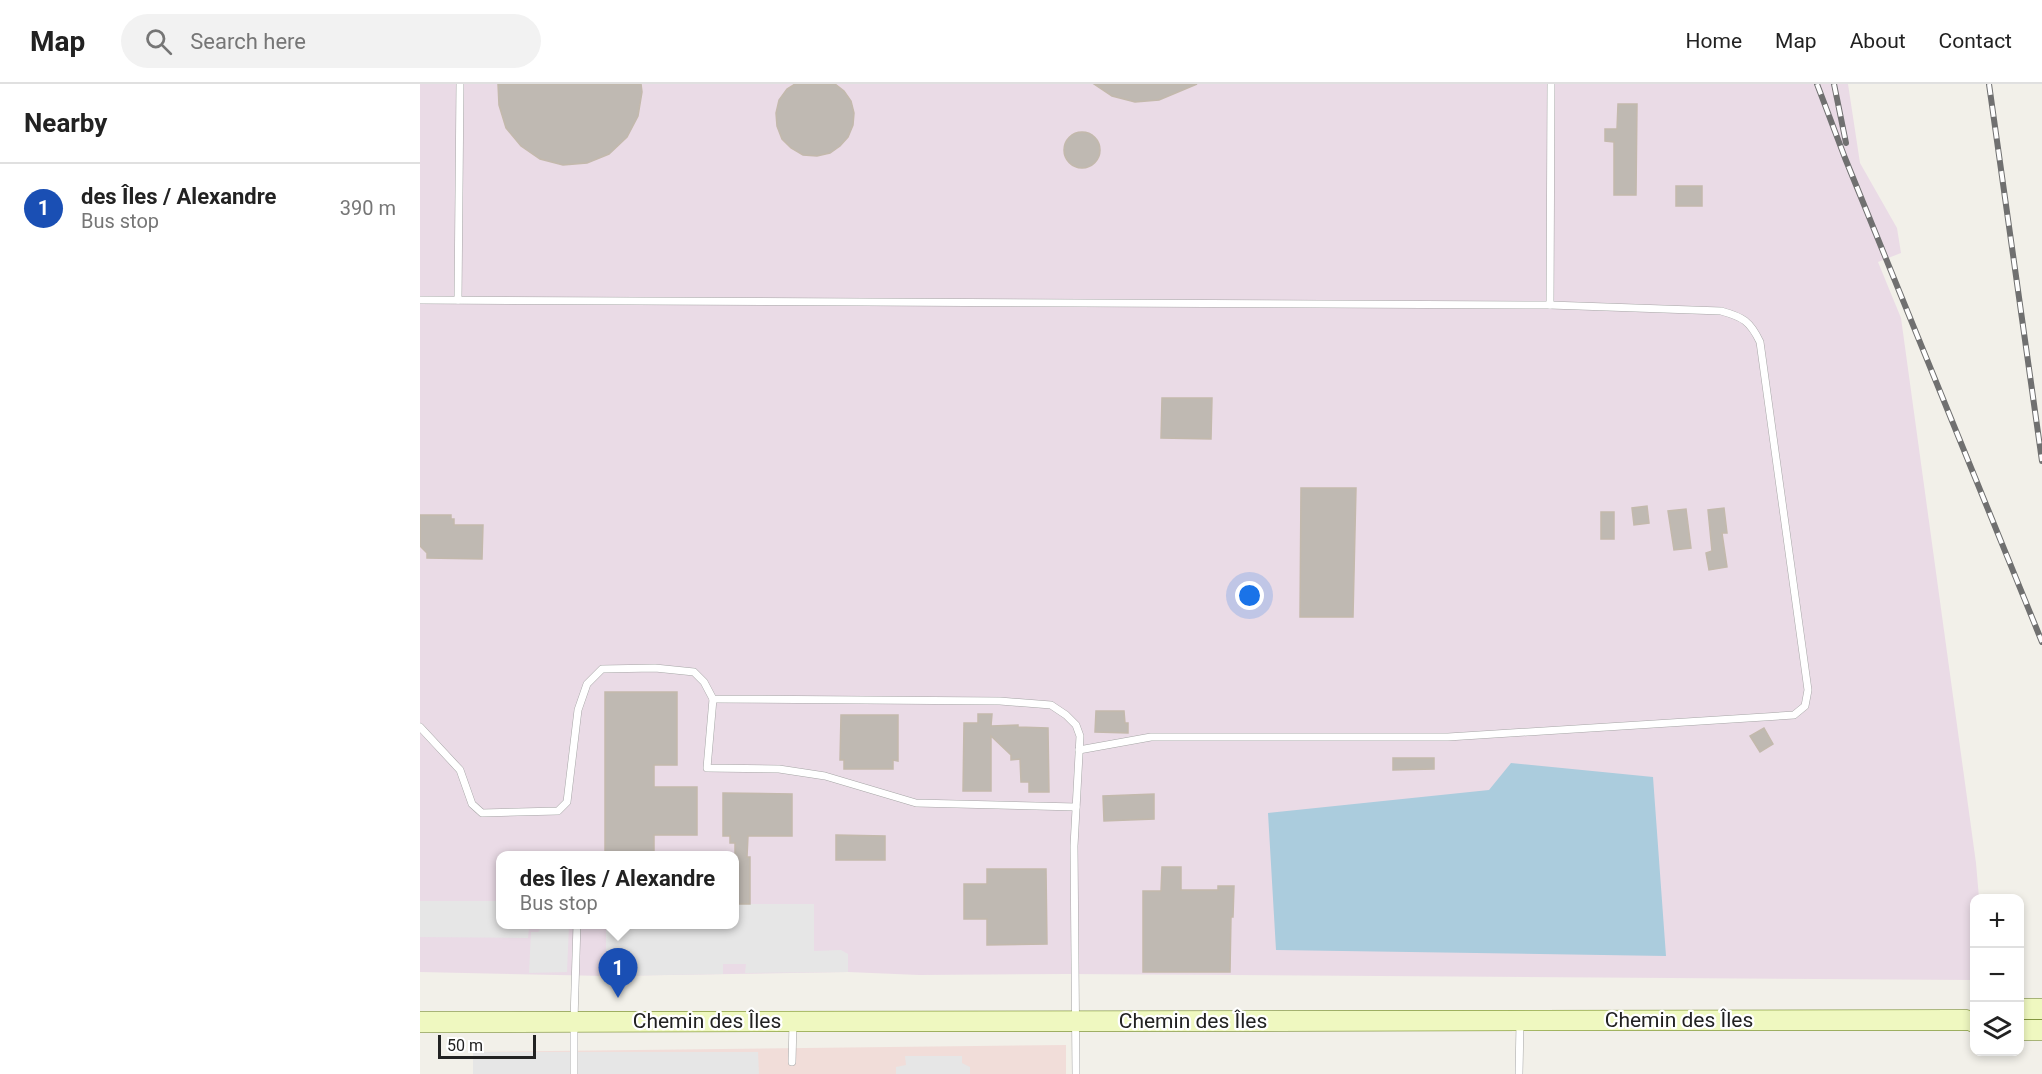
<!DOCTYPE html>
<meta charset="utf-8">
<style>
:root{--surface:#fff;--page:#f2f2f2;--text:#222;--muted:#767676;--line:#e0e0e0;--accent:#7c3aed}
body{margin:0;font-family:Roboto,sans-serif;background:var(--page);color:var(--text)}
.controls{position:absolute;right:18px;bottom:18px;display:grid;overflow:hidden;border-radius:12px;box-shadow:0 3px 9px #0003}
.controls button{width:54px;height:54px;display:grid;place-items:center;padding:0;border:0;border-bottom:2px solid var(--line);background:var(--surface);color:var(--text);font:30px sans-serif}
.scale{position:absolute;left:18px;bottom:15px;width:98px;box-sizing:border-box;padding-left:6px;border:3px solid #222;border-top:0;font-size:16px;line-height:21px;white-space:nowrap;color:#222;-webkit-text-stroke:4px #fff;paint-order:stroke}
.you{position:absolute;left:830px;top:512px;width:21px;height:21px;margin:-15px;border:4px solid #fff;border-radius:50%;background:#1a73e8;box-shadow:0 0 0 9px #1a73e833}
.badge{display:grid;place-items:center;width:39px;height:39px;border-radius:50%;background:var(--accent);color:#fff;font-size:20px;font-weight:700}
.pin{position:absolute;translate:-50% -50px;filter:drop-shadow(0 2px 3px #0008)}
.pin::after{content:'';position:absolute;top:32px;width:21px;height:18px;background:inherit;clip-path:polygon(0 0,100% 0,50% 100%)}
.popup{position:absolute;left:76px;top:767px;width:243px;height:78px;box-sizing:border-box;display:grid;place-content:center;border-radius:12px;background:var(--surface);filter:drop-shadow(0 2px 4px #0005);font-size:20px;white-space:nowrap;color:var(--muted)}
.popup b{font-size:22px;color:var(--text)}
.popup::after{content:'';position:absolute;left:50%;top:100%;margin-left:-12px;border:12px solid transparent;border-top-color:var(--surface)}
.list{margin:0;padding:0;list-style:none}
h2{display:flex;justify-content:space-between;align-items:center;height:78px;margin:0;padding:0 24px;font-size:26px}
h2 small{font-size:20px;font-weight:400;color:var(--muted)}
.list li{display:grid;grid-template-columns:39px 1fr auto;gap:18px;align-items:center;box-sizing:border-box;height:90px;padding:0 24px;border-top:2px solid var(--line)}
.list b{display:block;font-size:22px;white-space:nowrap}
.list p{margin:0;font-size:20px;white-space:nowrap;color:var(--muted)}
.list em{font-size:20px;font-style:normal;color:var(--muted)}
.icon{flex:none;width:33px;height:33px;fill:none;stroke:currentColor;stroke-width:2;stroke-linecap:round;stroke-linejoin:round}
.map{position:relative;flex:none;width:1622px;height:990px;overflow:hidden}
header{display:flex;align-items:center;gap:36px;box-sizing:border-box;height:84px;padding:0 30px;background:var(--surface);border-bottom:2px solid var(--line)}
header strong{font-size:28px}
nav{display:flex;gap:33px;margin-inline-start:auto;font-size:21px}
.search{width:420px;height:54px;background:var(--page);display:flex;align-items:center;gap:15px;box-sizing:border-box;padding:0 21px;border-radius:33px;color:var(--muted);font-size:22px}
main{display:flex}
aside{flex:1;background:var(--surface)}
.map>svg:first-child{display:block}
</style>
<header>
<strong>Map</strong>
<div class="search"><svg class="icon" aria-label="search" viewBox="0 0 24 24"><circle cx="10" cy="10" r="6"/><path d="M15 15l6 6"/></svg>Search here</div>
<nav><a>Home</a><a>Map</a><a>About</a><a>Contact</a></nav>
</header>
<main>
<aside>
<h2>Nearby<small></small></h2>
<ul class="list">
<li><span class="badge" style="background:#1a4fb4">1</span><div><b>des Îles / Alexandre</b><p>Bus stop</p></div><em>390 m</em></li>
</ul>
</aside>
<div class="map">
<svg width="1622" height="990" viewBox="0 0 1622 990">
<rect width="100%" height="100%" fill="#f2f0e9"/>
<!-- commercial -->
<polygon fill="#f1ddd9" points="646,961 646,990 53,990 53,968"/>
<!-- industrial -->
<path fill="#eadbe6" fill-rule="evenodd" d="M0 0H1428L1440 79 1477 144 1481 169 1458 178 1481 234 1556 779 1559 814H1554V896L647 890 499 891 428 888 186 892 0 888ZM81 772H315V840H81Z"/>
<!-- parking -->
<g fill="#e6e6e6">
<polygon points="0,817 81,817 81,840 149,841 147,888 109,889 111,848 118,848 120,846 117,843 109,844 108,854 0,853"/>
<polygon points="315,820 394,820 394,867 421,866 428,870 428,888 325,889 326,880 303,880 303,890 186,892 186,841 315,840"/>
<polygon points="53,968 338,968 339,990 53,990"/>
<polygon points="485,972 542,972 542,979 550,983 550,990 476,990 476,983 486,981"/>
</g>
<!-- water -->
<polygon fill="#abccdd" points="1091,679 1233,693 1246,872 856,866 848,729 1069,706"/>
<!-- building -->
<g fill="#bfb9b2" stroke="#c3b9ac" stroke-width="1.5">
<polygon points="78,0 221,0 222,8 218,32 207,53 189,70 167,79 143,81 120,75 101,62 86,44 79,21"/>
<polygon points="375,0 415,0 424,7 431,17 434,29 433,41 428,53 420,62 410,69 397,72 383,71 371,64 362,55 357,42 356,29 359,16 367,5"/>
<polygon points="674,0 777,0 739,16 715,18 692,12"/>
<polygon points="1198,20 1217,20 1216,111 1194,111 1194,58 1185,57 1185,45 1197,45"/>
<circle cx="662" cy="66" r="18"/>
<rect x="1256" y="102" width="26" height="20"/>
<polygon points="742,314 792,314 791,355 741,354"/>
<polygon points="881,404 936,404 933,533 880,533"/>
<polygon points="1227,422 1229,439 1214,441 1212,424"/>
<polygon points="1304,424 1307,449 1302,449 1307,483 1289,486 1286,469 1292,467 1288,426"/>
<polygon points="1266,425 1271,464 1254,466 1248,427"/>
<rect x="1181" y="428" width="13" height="27"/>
<polygon points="0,431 31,431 31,435 34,435 34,441 63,441 62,475 7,474 7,469 0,462"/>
<polygon points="185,608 257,608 257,681 234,681 234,703 277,703 277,751 234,751 234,771 185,771"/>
<polygon points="676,627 704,627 705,639 708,639 708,649 675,648"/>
<polygon points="558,630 572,630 571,642 598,641 598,643 628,644 629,708 609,708 609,698 601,698 600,675 591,676 591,671 571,652 571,707 543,707 544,639 558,639"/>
<polygon points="421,631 478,631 478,677 473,676 473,685 424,685 424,676 420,676"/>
<polygon points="1344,644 1353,660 1340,668 1330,652"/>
<polygon points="973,674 1014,674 1014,685 973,686"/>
<polygon points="303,709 372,710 372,752 328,752 327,773 330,773 330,820 315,820 315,759 310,759 310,752 303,752"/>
<polygon points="734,710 734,735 684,737 683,712"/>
<polygon points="416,751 465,752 465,776 416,776"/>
<polygon points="742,783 761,783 761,806 798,806 798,802 814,802 813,833 811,833 810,888 723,888 723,807 741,807"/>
<polygon points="567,785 626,785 627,860 567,861 567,835 544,835 544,800 567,800"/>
</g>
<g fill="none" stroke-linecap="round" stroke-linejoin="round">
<!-- lane casing -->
<g stroke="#a6a6a6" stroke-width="8">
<g id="lane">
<path d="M0 216 1130 221 1301 227C1323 233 1330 237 1340 258L1388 606 1385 622 1374 631 1028 653H731L659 666"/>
<polyline points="38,216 40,0"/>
<polyline points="1130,221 1131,0"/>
<polyline points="293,615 287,684 359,685 405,692 496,719 656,723"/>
<polyline points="0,643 40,686 52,720 62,729 138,727 147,718 158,626 167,600 182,585 235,584 274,588 284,598 293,615 580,617 631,621 646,631 656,641 660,652 654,762 656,990"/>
<polyline points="372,978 373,939"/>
<polyline points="154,990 154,936 157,840"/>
<polyline points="1099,990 1100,939"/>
</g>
</g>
<!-- secondary casing -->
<g stroke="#5f7909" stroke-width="21">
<g id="secondary">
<polyline points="1600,925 1622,925"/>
<polyline points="0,938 1547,936 1554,938"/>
<polyline points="1600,946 1622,946"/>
</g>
</g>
<!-- lane -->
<use href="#lane" stroke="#fff" stroke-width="7"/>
<!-- secondary -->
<use href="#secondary" stroke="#eff8c0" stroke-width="20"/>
<!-- rail casing -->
<g stroke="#707070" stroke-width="6">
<g id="rail">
<polyline points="1397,0 1425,74 1622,558"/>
<polyline points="1414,0 1426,59"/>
<polyline points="1569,0 1622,377"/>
</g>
</g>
<!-- rail -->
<use href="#rail" stroke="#fff" stroke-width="4" stroke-dasharray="11" stroke-linecap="butt"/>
</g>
<g text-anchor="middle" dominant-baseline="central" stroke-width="4.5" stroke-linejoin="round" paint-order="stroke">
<!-- street labels -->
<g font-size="21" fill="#222" stroke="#fff">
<text x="1259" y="936">Chemin des Îles</text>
<text x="287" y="937">Chemin des Îles</text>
<text x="773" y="937">Chemin des Îles</text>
</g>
</g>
</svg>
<div class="controls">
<button>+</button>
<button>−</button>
<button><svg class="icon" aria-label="layers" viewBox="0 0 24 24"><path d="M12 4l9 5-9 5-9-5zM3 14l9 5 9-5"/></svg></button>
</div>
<div class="scale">50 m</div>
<div class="you"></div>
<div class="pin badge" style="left:198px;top:914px;background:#1a4fb4">1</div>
<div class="popup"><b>des Îles / Alexandre</b>Bus stop</div>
</div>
</main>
